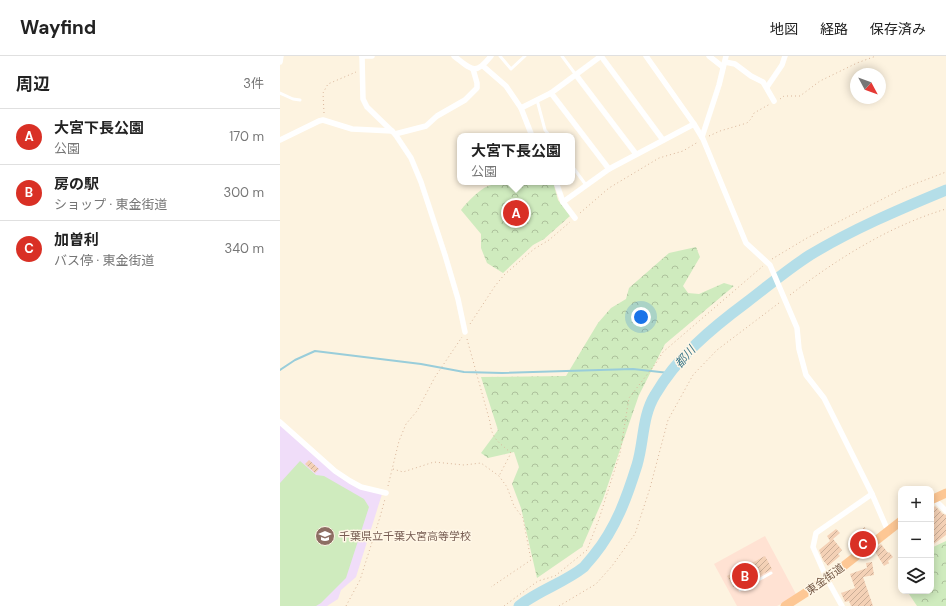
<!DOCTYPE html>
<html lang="ja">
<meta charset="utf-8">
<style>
:root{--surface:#fff;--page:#f6f6f6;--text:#222;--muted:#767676;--line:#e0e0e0;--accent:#d93025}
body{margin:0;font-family:"DM Sans","Noto Sans JP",sans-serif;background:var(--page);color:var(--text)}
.controls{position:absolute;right:12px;bottom:12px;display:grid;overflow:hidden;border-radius:8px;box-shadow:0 2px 10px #0003}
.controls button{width:36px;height:36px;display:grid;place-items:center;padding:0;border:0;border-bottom:1px solid var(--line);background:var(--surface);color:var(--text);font:20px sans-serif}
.compass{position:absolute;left:570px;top:12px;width:36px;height:36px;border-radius:50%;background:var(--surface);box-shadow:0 2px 10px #0003;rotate:131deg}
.you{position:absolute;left:361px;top:261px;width:14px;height:14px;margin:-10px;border:3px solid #fff;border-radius:50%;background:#1a73e8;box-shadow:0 0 0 6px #1a73e833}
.badge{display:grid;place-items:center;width:26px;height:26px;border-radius:50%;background:var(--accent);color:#fff;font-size:13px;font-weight:700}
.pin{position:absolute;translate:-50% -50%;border:2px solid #fff;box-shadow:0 1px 4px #0006}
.popup{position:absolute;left:177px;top:77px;width:118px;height:52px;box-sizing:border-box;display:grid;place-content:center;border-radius:8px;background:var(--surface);filter:drop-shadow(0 1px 3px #0005);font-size:13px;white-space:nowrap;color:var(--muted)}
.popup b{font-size:15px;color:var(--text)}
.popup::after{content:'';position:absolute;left:50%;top:100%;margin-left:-8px;border:8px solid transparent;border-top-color:var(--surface)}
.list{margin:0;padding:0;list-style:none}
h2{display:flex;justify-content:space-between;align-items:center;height:52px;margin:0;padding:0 16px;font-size:17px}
h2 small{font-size:13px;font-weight:400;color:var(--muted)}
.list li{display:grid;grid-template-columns:26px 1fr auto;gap:12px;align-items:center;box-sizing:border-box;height:56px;padding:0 16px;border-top:1px solid var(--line)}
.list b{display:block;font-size:15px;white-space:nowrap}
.list p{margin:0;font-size:13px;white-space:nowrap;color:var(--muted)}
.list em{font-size:13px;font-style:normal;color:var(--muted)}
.icon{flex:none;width:22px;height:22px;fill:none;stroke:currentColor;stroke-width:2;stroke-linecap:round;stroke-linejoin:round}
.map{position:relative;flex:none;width:666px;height:550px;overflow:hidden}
header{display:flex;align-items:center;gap:24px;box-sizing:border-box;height:56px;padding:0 20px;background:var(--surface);border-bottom:1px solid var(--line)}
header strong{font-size:19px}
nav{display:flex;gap:22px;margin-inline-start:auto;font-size:14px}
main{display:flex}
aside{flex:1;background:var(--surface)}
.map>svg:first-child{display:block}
</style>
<header>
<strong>Wayfind</strong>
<nav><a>地図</a><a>経路</a><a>保存済み</a></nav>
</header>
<main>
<aside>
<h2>周辺<small>3件</small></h2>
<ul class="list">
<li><span class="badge">A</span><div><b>大宮下長公園</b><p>公園</p></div><em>170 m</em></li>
<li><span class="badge">B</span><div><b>房の駅</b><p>ショップ · 東金街道</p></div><em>300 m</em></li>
<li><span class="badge">C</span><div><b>加曽利</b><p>バス停 · 東金街道</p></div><em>340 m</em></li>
</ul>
</aside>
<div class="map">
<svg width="666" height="550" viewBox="0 0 666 550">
<defs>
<pattern id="forest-crowns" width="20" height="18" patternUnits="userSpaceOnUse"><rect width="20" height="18" fill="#cfebbe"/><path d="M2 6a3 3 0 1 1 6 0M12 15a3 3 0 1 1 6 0" fill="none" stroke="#adc19c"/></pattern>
<pattern id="building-hatch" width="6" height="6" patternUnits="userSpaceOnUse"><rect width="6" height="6" fill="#f4d1b6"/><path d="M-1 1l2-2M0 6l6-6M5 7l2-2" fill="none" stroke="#caad96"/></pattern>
</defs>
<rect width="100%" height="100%" fill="#fdf3e0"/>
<!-- commercial -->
<polygon fill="#ffe2d3" points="485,480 517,540 497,550 457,550 434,508"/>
<!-- education -->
<polygon fill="#f0ddf9" points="0,369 57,419 102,438 76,521 61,534 58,543 47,550 0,550"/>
<!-- forest -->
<g fill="url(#forest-crowns)">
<path d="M220 126H273L278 144 290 160 264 183 253 189 223 217 207 207 201 192V178L181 154C187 146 199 134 208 130 213 128 216 129 220 126Z"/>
<polygon points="416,191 420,201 403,230 408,237 419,238 444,227 454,230 385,288 359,339 323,443 302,491 257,522 241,452 232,428 239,411 234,396 208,402 201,397 218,374 201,321 286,320 318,267 331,252 346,243 349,232 389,197"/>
<polygon points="666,485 666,550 637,550 627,535 651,535 651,492"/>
</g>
<!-- pitch -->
<polygon fill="#cfebbe" points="20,405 36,419 44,420 84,443 89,451 66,522 41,547 36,550 0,550 0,427"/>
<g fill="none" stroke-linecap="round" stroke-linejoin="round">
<!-- stream -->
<polyline stroke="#99cdda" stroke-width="2" points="0,314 15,304 35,295 141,308 184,316 222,317 353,313 389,317"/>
<!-- river -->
<path stroke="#b4dee8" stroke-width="11" d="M239 550C259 534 284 527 304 511 307 507 311 503 314 499 336 472 347 441 357 409 364 386 362 360 375 339 397 301 432 272 467 246 488 230 508 213 530 199 573 173 620 153 666 134"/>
</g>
<!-- building -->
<g fill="url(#building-hatch)">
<polygon points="29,404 39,413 35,417 25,408"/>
<polygon points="655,450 663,458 666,459 666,479 651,490 651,454"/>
<polygon points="585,471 587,481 581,486 576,478"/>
<polygon points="556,473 560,477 553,483 562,494 558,498 560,500 548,510 543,504 539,494 550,485 547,480"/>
<polygon points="601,488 608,497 609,496 613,501 608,505 609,507 604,510 594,494"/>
<polygon points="485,500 492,513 456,533 455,530 453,531 447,520"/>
<polygon points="592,506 594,519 583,521 593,550 571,550 569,545 565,546 561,537 575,532 570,518 587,512 586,507"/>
</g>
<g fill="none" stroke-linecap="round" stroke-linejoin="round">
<!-- path -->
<g stroke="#d9b59a" stroke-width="1" stroke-dasharray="1 3" stroke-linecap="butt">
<polyline points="500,43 504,40 520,40 540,25 577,7 596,0"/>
<polyline points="44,57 43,37 48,28 76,16"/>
<polyline points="429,80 440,75 467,67 471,63 474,57 490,48"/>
<polyline points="300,157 329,132 379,102 403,95 418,86"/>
<polyline points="492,203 527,182 624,132 666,116"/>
<path d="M510 239C557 203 609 170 666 153"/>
<polyline points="190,268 215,230 224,219 254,193 269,184 290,166"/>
<path d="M187 283 210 366C212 384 219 386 231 397L219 420"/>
<polyline points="113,413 123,416 154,406 184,409 201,407 219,420 227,431 234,450 243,462 251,504 211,531"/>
<polyline points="108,430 119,385 126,368 137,355 155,321 182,281"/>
<polyline points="66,550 80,524 100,461 105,443"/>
<polyline points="224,550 258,525 275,520 307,494 319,463 340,397 349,342 376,307 383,296 483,210"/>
<polyline points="279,550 316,528 332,510 355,478 370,432 388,364 413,319 437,294 499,247"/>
</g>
<!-- service -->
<g stroke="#fff" stroke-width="3">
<polyline points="220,0 231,13 245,0"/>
<polyline points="282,0 296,19"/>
<polyline points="0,37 13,43 20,44"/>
<polyline points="257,44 265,74 270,80"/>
<polyline points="292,110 306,129"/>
<polyline points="460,534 491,517"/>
</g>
<!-- minor -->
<g stroke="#fff" stroke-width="5.5">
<polyline points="82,0 83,43 87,51 115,78 131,102 141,126 165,199 178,243 185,276"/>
<polyline points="82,0 92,0"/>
<path d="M174 0C192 14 195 20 211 0"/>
<polyline points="321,0 383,84"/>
<polyline points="366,0 414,68 423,83 466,187 490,209 517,272 519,293 526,319 544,342 592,438 608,475"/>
<polyline points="429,0 443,11"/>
<polyline points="0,6 1,0"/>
<polyline points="445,6 455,8 471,20 483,26 494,45"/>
<polyline points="203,10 226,30 241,52 252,80"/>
<polyline points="296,19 356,98"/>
<polyline points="487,31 502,9 505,0"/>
<polyline points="271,37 329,113"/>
<polyline points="241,52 271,37 321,0"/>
<polyline points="115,78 146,70 157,60 185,44 197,32 197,27 193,13"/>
<polyline points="422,81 439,29 446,0"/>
<polyline points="0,84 39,65 43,64 72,73 112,75"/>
<polyline points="276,126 283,146 295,162"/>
<polyline points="283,146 329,113 414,68"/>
<polyline points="0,366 55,415 70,425 81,431 106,437"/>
<polyline points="653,442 666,455"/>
<polyline points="562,550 547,523 533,491 536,477 592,438"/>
</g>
<!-- trunk -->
<g stroke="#fdc794" stroke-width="9">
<polyline points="651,444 666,437"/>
<polyline points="505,550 547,523 621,465"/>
</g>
</g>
<!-- icons -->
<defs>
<g id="school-disc" transform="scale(1)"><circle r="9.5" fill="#8d6e63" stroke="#fff7e7"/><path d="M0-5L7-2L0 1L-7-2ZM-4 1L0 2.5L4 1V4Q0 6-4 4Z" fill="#fff"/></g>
</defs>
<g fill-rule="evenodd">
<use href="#school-disc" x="45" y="480"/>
</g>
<g text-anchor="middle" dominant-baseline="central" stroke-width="3" stroke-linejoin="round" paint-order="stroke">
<!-- education labels -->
<g font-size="11" fill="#785e54" stroke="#fff7e7" text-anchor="start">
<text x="59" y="480">千葉県立千葉大宮高等学校</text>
</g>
<!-- street labels -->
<g font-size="11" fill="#755946" stroke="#fff7e7">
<text transform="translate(545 523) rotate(-36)">東金街道</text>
</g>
<!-- water labels -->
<g font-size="12" font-style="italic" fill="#3f7a8b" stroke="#fff7e7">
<text transform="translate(405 301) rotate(-49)">都川</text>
</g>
</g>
</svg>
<div class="controls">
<button>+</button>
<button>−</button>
<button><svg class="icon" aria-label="layers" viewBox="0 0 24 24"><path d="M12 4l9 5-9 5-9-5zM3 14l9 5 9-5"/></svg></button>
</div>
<svg class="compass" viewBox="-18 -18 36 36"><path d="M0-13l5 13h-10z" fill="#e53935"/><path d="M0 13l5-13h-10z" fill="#767676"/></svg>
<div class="you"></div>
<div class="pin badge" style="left:236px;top:157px">A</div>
<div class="popup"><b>大宮下長公園</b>公園</div>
<div class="pin badge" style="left:465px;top:520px">B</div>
<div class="pin badge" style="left:583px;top:488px">C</div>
</div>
</main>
